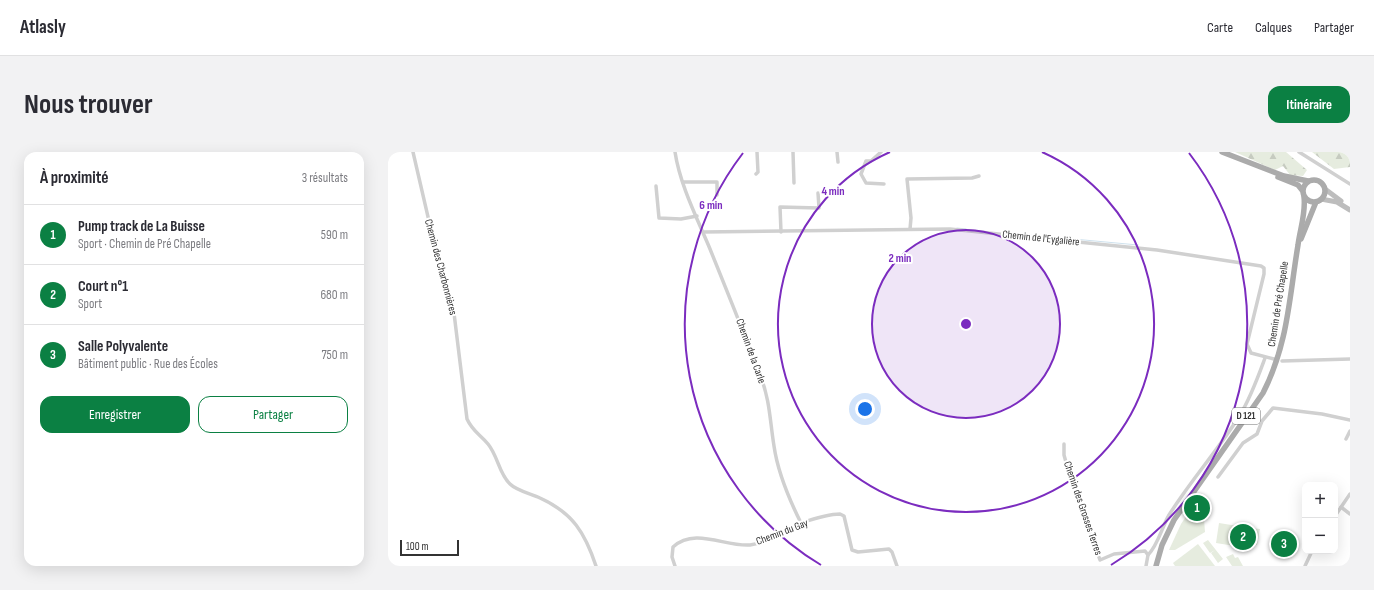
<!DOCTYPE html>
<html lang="fr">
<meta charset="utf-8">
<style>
:root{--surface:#fff;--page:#f2f2f3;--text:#2b2b33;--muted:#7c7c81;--line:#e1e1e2;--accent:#0b8043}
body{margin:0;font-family:"Sofia Sans Condensed",sans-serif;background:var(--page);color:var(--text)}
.controls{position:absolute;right:12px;bottom:12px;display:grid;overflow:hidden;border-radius:8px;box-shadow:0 4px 16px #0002}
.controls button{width:36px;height:36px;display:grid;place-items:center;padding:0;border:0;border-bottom:1px solid var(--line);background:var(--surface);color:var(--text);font:20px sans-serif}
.scale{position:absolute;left:12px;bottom:10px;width:59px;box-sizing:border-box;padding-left:4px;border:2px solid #333;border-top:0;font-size:11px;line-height:14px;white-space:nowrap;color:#333;-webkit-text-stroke:3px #fff;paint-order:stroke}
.you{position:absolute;left:477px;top:257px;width:14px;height:14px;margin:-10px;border:3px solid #fff;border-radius:50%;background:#1a73e8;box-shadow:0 0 0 6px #1a73e833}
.badge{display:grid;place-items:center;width:26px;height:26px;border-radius:50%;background:var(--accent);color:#fff;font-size:13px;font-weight:700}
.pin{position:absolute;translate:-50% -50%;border:2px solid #fff;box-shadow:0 1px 4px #0006}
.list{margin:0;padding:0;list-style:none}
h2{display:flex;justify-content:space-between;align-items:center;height:52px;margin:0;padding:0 16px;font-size:17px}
h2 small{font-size:13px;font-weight:400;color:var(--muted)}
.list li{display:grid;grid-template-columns:26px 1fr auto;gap:12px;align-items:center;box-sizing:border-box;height:60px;padding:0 16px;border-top:1px solid var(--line)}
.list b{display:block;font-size:15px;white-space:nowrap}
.list p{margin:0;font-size:13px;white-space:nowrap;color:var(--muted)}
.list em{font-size:13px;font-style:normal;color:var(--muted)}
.actions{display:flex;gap:8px;padding:12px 16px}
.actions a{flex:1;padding:9px 0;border:1px solid var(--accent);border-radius:12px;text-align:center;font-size:14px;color:var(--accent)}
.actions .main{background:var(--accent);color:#fff}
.map{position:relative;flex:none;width:962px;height:414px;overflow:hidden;border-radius:12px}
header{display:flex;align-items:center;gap:24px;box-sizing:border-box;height:56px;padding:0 20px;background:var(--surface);border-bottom:1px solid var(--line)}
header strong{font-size:19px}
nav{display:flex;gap:22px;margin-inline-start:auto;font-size:14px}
.intro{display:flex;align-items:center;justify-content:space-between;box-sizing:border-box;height:96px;padding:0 24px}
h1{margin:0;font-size:28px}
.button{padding:10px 18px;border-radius:12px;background:var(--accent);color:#fff;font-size:14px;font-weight:700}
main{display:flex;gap:24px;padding:0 24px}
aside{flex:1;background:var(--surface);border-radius:12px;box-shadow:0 4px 16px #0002}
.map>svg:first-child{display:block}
</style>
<header>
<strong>Atlasly</strong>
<nav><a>Carte</a><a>Calques</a><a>Partager</a></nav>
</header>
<div class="intro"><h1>Nous trouver</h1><a class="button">Itinéraire</a></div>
<main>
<aside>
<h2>À proximité<small>3 résultats</small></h2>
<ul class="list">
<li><span class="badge">1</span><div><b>Pump track de La Buisse</b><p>Sport · Chemin de Pré Chapelle</p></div><em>590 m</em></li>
<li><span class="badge">2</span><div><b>Court n°1</b><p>Sport</p></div><em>680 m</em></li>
<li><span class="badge">3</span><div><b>Salle Polyvalente</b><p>Bâtiment public · Rue des Écoles</p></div><em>750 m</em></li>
</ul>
<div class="actions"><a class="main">Enregistrer</a><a>Partager</a></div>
</aside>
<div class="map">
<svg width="962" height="414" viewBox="0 0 962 414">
<defs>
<pattern id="forest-firs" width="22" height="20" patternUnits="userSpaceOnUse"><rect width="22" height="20" fill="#e6ecdf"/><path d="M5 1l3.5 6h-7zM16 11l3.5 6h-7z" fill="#c6cbc0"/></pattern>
</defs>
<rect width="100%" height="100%" fill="#fff"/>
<!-- green -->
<g fill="#e6ecdf">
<polygon points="814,341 817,380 787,398 781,398 793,372"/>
<polygon points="831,371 862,376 859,396 828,391"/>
<polygon points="863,376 872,377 869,393 861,391"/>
<polygon points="820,388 835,407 830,411 823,401 827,398 822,401 815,391"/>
<polygon points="810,392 827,414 787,414 785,411"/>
<polygon points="845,402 847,406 850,405 855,414 844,414 838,405"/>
</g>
<!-- forest -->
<g fill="url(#forest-firs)">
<polygon points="847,0 898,0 919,18 915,24 902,23 895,14 887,18"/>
<polygon points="924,0 962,0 962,15 946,17"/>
</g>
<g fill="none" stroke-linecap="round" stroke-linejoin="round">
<!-- stream -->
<g stroke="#cfe2ee" stroke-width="1">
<polyline points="569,76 578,77"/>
<polyline points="621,81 750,93"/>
</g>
<!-- street -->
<g stroke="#d0d0d0" stroke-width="3.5">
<path d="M25 0 50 108 65 153 79 267C85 280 92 282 100 292 110 304 111 322 122 332 129 339 144 342 152 346 185 361 197 381 208 414"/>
<path d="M287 0C292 33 309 66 322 97 339 139 356 181 372 223 382 247 382 270 386 294 390 322 401 347 413 371"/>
<polyline points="405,0 406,31"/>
<polyline points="449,0 450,10"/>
<polyline points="493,0 483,9 478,9 473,22 478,31 496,32"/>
<polyline points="911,0 962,32"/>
<polyline points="368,22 370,20 369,0"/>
<polyline points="295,30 329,30 329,43"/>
<polyline points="268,34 271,66 293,67 309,64"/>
<polyline points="522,77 523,66 519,27 584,26 591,24"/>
<polyline points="315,80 562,77 769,98 873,114 876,116 876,122 859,192 863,201 886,207"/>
<polyline points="393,80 392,55 431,56 430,41"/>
<polyline points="894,209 962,207"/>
<polyline points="958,287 962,279"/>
<polyline points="676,292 676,303 683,328 712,408 726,402 757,399 760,403 758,414"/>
<polyline points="830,325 855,291 869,282 874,269 885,256 934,262 962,268"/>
<polyline points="953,355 962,362"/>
<polyline points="947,364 962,342"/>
<path d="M760 403C770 393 774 375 781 363 803 328 831 297 852 263 863 245 870 225 877 206"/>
<path d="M287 414 284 405 285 395C307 375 337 395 362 393 381 391 397 377 413 371 425 367 440 362 452 362L456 364 464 398 470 400 501 397 504 400 509 414"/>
<polyline points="917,414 924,399"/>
</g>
<!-- secondary -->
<g stroke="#bdbdbd" stroke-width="5">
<polyline points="937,37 953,49"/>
<polyline points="933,47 949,50 962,58"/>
</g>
<!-- primary -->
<g stroke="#ababab" stroke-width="5.5">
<polyline points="834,0 896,24 920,29"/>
<polyline points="890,25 910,33 914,38"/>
<circle cx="926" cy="39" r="11"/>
<polyline points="913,87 928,50"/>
<path d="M768 414 774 393 786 368 875 241C900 192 901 147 910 93 912 77 918 61 916 45"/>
</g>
</g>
<!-- distance rings -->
<circle cx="578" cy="172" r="94" fill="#7b2cbf" fill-opacity=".12"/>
<g fill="none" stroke="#7b2cbf" stroke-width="2">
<circle cx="578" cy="172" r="94"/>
<path d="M654 0A188 188 0 1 1 502 0"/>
<path d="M433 413A281 281 0 0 1 355 1M801 1A281 281 0 0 1 723 413"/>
</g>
<g text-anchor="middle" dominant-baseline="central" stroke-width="4" stroke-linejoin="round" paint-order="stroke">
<!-- shield labels -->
<rect fill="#fff" stroke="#707070" stroke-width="1" x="844" y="256" width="28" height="16" rx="3"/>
<g font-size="10" font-weight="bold" fill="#333">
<text x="858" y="264">D 121</text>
</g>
<!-- street labels -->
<g font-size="11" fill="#333" stroke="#fff">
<text transform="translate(653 86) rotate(6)">Chemin de l'Eygalière</text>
<text transform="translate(53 115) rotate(75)">Chemin des Charbonnières</text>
<text transform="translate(890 152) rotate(-81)">Chemin de Pré Chapelle</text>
<text transform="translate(363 199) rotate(70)">Chemin de la Carle</text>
<text transform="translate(695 356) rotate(71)">Chemin des Grosses Terres</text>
<text transform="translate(394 380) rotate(-21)">Chemin du Gay</text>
</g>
</g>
<circle cx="578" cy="172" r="6" fill="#7b2cbf" stroke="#fff" stroke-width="2"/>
<g font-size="12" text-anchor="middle" font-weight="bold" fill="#7b2cbf" stroke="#fff" stroke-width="4" stroke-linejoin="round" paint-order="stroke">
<text x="445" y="43">4 min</text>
<text x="323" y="57">6 min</text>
<text x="512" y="110">2 min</text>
</g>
</svg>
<div class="controls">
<button>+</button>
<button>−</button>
</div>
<div class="scale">100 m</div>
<div class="you"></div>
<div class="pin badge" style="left:809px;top:356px">1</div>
<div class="pin badge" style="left:855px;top:385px">2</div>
<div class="pin badge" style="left:896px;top:392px">3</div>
</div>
</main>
